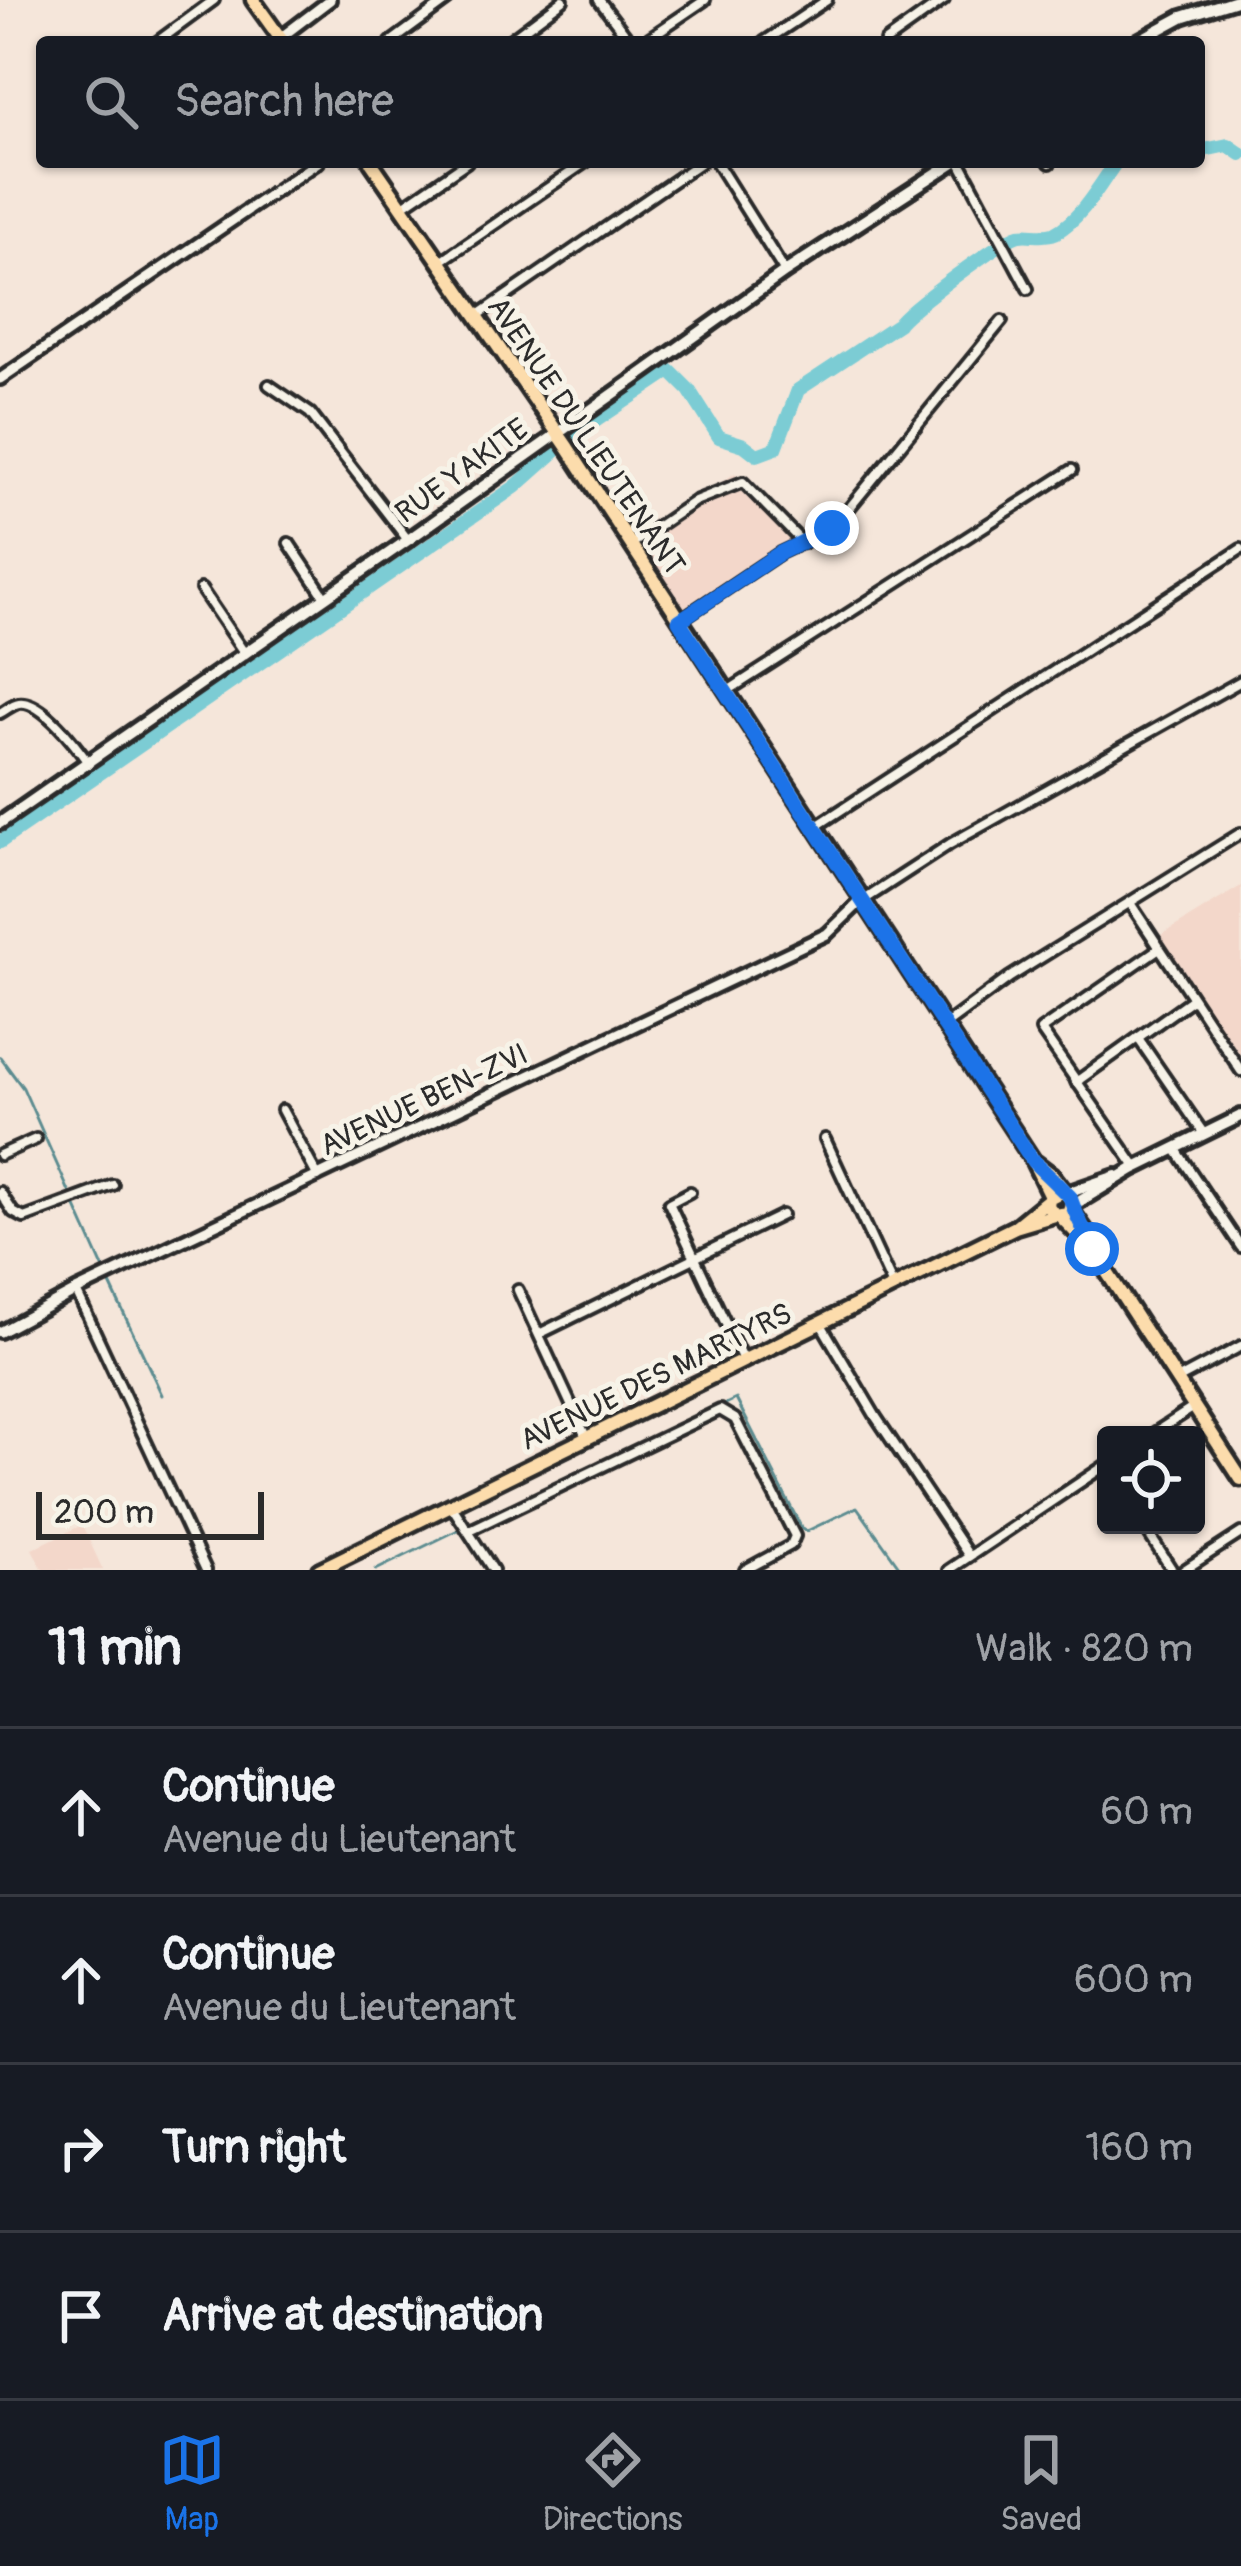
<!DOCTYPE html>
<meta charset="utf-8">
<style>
:root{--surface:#171b24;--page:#20242c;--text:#f1f3f6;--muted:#9ea1a6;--line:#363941;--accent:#1a73e8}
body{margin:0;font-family:Pangolin,sans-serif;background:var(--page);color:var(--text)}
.controls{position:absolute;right:36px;bottom:36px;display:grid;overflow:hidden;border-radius:12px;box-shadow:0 3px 9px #0004}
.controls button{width:108px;height:108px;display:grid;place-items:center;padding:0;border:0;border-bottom:3px solid var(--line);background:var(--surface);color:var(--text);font:60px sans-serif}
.scale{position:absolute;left:36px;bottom:30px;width:228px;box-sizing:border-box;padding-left:12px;border:6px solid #2b2b2b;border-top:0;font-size:33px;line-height:42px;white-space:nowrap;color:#2b2b2b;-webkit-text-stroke:9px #f7f3e8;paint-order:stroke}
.stop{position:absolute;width:36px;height:36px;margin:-27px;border:9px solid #1a73e8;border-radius:50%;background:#fff}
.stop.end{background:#1a73e8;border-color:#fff;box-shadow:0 3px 12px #0008}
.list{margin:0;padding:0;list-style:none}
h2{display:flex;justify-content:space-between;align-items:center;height:156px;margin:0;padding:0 48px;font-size:51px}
h2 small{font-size:39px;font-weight:400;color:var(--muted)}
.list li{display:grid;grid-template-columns:78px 1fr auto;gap:36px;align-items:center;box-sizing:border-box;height:168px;padding:0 48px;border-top:3px solid var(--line)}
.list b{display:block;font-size:45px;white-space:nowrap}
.list p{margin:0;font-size:39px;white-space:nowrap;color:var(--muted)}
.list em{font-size:39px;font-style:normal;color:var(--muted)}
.icon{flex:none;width:66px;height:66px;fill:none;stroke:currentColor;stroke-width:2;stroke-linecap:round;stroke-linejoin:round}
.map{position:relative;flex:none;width:1241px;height:1570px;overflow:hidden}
.search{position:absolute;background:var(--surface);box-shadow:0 3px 9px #0004;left:36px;right:36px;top:36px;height:132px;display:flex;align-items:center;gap:30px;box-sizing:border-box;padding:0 42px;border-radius:12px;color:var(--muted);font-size:45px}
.sheet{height:828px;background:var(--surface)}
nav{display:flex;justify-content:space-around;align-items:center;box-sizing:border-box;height:168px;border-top:3px solid var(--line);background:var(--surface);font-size:33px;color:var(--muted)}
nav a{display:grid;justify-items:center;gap:6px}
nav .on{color:var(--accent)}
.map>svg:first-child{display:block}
</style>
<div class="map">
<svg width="1241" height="1570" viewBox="0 0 1241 1570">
<rect width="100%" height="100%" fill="#f5e6da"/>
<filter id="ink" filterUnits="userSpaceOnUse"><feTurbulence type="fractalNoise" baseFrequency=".00833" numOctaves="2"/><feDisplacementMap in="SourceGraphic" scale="24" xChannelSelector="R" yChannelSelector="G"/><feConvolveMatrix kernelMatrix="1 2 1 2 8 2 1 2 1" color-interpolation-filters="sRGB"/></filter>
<g filter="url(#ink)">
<!-- built -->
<g fill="#f3d7ca">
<polygon points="735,473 797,537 686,612 636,540"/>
<polygon points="1241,886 1241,1060 1158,937"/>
<polygon points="82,1525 103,1570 43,1570 32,1549"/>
</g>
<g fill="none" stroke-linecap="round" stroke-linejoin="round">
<!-- stream -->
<g stroke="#5b8c90" stroke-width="3">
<polyline points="0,1057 23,1088 71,1196"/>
<polyline points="75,1205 105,1272"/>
<polyline points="110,1284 162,1395"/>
<polyline points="468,1524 736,1399 802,1529 807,1531 857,1507 902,1570"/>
<polyline points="376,1570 460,1529"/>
</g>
<!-- river -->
<g stroke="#7bccd4" stroke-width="14">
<polyline points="1199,151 1228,145 1241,154"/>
<path d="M0 842 515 487 570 438 670 371 689 390 719 437 744 445 757 455 776 448 798 390 898 324C906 311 1003 239 1019 235 1030 233 1044 238 1055 233 1081 219 1100 185 1116 162"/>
</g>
<!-- minor casing -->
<g stroke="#2b2b2b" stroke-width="16">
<g id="minor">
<polyline points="599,0 631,42"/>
<polyline points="157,42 214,0"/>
<polyline points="391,42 448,0"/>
<polyline points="507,42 563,0"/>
<polyline points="643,42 705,0"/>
<polyline points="764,42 827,0"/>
<polyline points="885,42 944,0"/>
<polyline points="716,162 785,272"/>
<polyline points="960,162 1028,289"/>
<polyline points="1049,162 1050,163"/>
<polyline points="403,206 467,162"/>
<polyline points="441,261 586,162"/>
<polyline points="477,316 701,162"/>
<polyline points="269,385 310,413 408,540"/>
<polyline points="289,543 325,597"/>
<polyline points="632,544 695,501 743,482 803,543"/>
<polyline points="201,589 245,654"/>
<polyline points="680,620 780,553 833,528 1002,321"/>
<polyline points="726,692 1072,470"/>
<path d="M0 713C6 710 12 704 19 703 42 700 77 747 89 764"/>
<polyline points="815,827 1241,549"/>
<polyline points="864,900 950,844 1241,681"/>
<polyline points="1130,903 1241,1071"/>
<polyline points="945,1025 1010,977 1241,833"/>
<polyline points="1138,1038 1204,1134"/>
<polyline points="1076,1082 1192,999"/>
<polyline points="282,1110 318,1177"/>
<polyline points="825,1139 894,1288"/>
<polyline points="1175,1148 1241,1247"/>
<polyline points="0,1155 36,1139"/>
<polyline points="1136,1167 1041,1030 1158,949"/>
<polyline points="0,1192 13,1212 24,1218 113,1185"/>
<polyline points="690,1192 669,1203 743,1360"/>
<polyline points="518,1290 586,1437"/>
<polyline points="76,1291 206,1570"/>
<polyline points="821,1324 876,1417 969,1556"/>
<polyline points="539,1334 782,1215"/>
<polyline points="1177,1380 1241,1346"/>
<polyline points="1151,1435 1194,1407"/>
<polyline points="451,1505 493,1570"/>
<polyline points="1143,1525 1172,1570"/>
<polyline points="468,1531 720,1410 735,1419 795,1536 791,1545 745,1570"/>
<polyline points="949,1570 1106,1465"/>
<polyline points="1184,1570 1241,1533"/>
</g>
</g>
<!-- tertiary casing -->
<g stroke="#2b2b2b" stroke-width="18">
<g id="tertiary">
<polyline points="280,38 330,0"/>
<polyline points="0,379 318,162"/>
<polyline points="0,1332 76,1291 827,934 862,900"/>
</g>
</g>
<!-- secondary casing -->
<g stroke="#2b2b2b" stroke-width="20">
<g id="secondary">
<polyline points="1136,42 1182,17 1236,0"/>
<polyline points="0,823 408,540 785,272 954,162"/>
<polyline points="1067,1193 1116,1176"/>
<polyline points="1072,1206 1133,1169 1241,1116"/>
</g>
</g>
<!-- primary casing -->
<g stroke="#2b2b2b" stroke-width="21">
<g id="primary">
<polyline points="253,0 283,42"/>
<polyline points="371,162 568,448 1032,1159 1050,1196"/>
<polyline points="1036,1163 1052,1175 1072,1201 1068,1213 1055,1215 1048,1206 1049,1198 1063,1191"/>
<polyline points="1071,1210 1085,1230 1092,1249 1241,1479"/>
<polyline points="1060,1216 1091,1248"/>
<polyline points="1016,1226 1048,1200"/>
<polyline points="319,1570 1015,1227 1055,1215"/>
</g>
</g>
<!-- minor -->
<use href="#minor" stroke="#f7f3e8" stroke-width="8"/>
<!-- tertiary -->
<use href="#tertiary" stroke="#f7f3e8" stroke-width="9"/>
<!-- secondary -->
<use href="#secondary" stroke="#f7f3e8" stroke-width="10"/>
<!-- primary -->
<use href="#primary" stroke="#fcdcac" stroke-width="12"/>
</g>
</g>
<g fill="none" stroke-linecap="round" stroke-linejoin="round" filter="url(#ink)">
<!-- route -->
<path stroke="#1a73e8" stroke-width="15" d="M832 528 780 553 679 621 1033 1161 1070 1197C1075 1215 1085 1229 1092 1249"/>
</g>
<g text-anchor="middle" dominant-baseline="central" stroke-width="10" stroke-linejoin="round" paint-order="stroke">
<!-- street labels -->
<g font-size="30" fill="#2b2b2b" stroke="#f7f3e8">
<text transform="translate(586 436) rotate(56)">AVENUE DU LIEUTENANT</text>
<text transform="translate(462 471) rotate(-36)">RUE YAKITE</text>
<text transform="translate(424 1100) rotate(-25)">AVENUE BEN-ZVI</text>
<text transform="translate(656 1377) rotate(-26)">AVENUE DES MARTYRS</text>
</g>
</g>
</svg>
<div class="controls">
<button><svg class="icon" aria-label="locate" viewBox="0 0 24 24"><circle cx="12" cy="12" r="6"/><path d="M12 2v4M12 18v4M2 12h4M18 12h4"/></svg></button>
</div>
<div class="scale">200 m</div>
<div class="stop" style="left:1092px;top:1249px"></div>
<div class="stop end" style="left:832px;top:528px"></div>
<div class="search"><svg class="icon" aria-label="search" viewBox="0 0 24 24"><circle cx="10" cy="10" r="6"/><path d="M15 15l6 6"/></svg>Search here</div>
</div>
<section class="sheet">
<h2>11 min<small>Walk · 820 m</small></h2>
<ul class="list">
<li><svg class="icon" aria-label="ahead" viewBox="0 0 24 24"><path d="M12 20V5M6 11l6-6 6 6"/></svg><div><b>Continue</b><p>Avenue du Lieutenant</p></div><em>60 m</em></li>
<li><svg class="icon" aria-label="ahead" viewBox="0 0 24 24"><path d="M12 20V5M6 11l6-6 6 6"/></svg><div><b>Continue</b><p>Avenue du Lieutenant</p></div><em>600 m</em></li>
<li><svg class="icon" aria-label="right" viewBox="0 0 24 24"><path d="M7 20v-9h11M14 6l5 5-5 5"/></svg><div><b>Turn right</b></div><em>160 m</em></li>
<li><svg class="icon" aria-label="arrive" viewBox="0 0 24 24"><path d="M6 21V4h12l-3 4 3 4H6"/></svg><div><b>Arrive at destination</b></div></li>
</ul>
</section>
<nav>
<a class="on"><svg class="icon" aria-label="map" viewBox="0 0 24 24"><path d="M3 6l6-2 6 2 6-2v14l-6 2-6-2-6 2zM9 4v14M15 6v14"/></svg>Map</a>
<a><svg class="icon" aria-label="directions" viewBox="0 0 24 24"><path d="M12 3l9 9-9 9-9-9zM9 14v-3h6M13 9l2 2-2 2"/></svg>Directions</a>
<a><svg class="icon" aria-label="saved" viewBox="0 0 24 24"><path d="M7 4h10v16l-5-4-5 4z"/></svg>Saved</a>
</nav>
